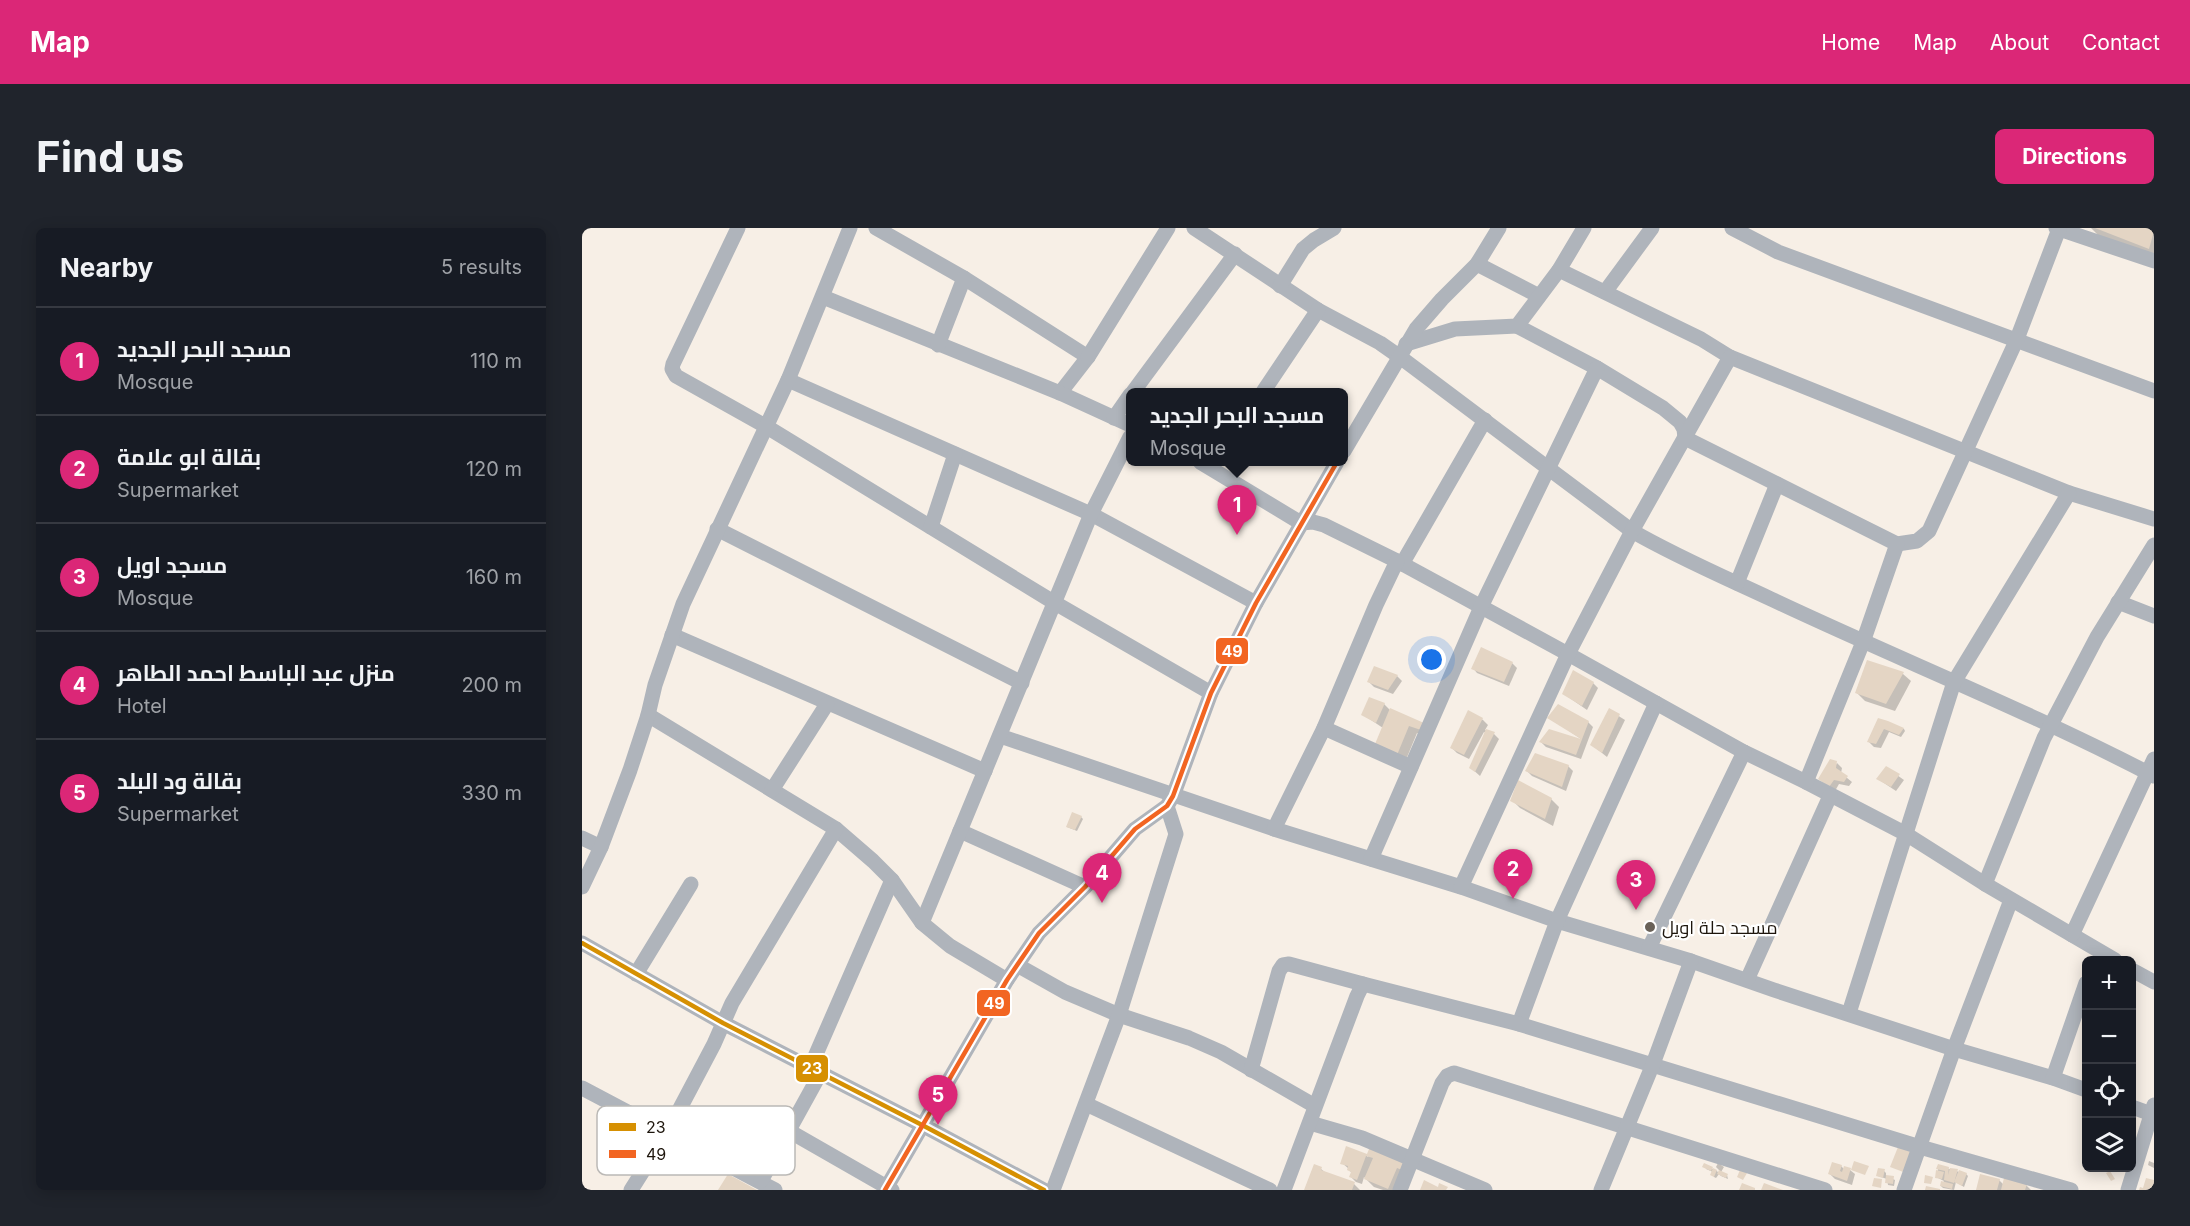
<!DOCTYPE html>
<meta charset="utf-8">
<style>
:root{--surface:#171b24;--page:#20242c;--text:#f1f3f6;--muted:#9ea1a6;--line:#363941;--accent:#db2777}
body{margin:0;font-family:Inter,Cairo,sans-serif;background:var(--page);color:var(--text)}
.controls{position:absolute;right:18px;bottom:18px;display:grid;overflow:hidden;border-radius:9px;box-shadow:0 3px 15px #0003}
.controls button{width:54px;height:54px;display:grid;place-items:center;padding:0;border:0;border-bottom:2px solid var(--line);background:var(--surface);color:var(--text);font:30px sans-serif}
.you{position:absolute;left:850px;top:432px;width:21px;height:21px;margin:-15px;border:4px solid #fff;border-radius:50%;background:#1a73e8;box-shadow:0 0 0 9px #1a73e833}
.badge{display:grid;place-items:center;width:39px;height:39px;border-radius:50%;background:var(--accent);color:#fff;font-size:20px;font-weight:700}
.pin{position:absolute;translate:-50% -50px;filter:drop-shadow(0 2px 3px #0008)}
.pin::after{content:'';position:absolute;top:32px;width:21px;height:18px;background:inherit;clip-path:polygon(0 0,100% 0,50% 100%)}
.popup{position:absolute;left:544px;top:160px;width:222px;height:78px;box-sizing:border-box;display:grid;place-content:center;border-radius:9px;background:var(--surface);filter:drop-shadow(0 2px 4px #0005);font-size:20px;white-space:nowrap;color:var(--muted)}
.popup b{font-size:22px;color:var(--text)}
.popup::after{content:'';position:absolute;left:50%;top:100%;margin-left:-12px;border:12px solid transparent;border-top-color:var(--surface)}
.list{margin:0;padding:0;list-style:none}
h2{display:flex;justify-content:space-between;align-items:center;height:78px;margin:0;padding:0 24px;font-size:26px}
h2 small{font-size:20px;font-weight:400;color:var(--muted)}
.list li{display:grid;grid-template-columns:39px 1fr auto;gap:18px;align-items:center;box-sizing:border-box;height:108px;padding:0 24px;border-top:2px solid var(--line)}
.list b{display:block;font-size:22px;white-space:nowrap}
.list p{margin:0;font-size:20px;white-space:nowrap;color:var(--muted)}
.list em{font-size:20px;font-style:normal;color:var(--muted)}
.icon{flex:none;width:33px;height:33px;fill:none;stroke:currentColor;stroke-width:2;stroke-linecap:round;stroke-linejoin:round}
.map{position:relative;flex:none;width:1572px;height:962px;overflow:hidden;border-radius:9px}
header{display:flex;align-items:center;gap:36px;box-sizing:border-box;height:84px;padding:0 30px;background:var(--accent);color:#fff}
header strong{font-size:28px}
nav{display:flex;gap:33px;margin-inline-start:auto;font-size:21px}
.intro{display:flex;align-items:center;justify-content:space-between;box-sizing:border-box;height:144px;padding:0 36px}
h1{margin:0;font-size:42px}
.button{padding:15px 27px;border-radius:9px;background:var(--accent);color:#fff;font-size:21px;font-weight:700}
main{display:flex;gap:36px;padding:0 36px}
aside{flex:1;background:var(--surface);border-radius:9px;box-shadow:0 3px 15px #0003}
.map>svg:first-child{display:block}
</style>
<header>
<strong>Map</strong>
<nav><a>Home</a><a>Map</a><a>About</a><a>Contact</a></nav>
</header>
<div class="intro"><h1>Find us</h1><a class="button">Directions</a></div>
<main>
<aside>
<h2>Nearby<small>5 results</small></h2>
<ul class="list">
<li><span class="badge">1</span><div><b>مسجد البحر الجديد</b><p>Mosque</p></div><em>110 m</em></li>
<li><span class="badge">2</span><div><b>بقالة ابو علامة</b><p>Supermarket</p></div><em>120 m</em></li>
<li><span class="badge">3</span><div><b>مسجد اويل</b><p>Mosque</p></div><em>160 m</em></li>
<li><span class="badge">4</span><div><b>منزل عبد الباسط احمد الطاهر</b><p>Hotel</p></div><em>200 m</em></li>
<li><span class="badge">5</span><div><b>بقالة ود البلد</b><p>Supermarket</p></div><em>330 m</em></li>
</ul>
</aside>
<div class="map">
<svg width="1572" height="962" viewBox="0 0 1572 962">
<rect width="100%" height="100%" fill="#f7efe6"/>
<!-- shadow -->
<g fill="#0003">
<polygon points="1509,0 1572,0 1572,28 1516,7"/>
<polygon points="1286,434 1321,446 1329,453 1313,483 1283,473 1275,465"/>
<polygon points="930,435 935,440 927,458 895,445 891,440"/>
<polygon points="815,448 820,453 811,466 792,459 787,454"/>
<polygon points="1011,455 1016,460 1005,482 982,466"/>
<polygon points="802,476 809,483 841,497 847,509 835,505 823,534 803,523 801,500 780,486"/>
<polygon points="1027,482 1043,492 1025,529 1010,517"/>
<polygon points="887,484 901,492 906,497 903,502 912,506 917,511 898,548 889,540 904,505 902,504 887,531 875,525 870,520"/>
<polygon points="967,489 1006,494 1011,499 999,531 964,519 959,514 999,511"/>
<polygon points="1297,491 1322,501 1323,503 1319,509 1307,504 1299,520 1292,519 1287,514"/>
<polygon points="1255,535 1260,540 1259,545 1270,554 1267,558 1257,556 1253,563 1243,556"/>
<polygon points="986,538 991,543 984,563 950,548 945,543"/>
<polygon points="1305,540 1322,552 1314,563 1296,551"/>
<polygon points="969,571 977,579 971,598 938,580 930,572"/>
<polygon points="499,589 501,591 495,603 485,599"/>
<polygon points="790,918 822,936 816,962 801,962 792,959 782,949 780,956 774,954 769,949 770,946 767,941 760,935 784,927 786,929"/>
<polygon points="1567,933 1572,935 1572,940 1566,937"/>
<polygon points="1136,935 1142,939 1139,944 1134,939"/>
<polygon points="1123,937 1135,943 1137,946 1145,947 1146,951 1139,948 1137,946 1134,950 1132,949 1131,944 1124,941"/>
<polygon points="1259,938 1262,941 1268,942 1273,946 1270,957 1253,951 1248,946"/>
<polygon points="1357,938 1384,946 1386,948 1382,959 1374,954 1372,962 1361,960 1359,958 1362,953 1354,949"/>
<polygon points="739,941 744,945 772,956 778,962 723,962"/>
<polygon points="1302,943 1304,945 1304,948 1313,952 1312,958 1306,957 1305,951 1296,948"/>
<polygon points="1417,952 1422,957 1444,957 1449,962 1395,962"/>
</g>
<!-- building -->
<g fill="#e4d5c4">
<polygon points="1513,0 1572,0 1572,3 1567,21"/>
<polygon points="899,419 931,434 922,454 889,441"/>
<polygon points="1285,432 1322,444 1304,476 1273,465"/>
<polygon points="792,438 816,447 806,462 785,454"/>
<polygon points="991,442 1012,454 1000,478 980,466"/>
<polygon points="787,469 803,475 794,495 779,487"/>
<polygon points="976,476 1007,493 994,527 957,514 967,501 999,511 965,490"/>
<polygon points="808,480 842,495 839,502 827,498 815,527 793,516"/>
<polygon points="1027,480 1038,486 1020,525 1008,517"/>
<polygon points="886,482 901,490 882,527 868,520"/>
<polygon points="1296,490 1306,493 1322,500 1317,507 1302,501 1294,516 1285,514"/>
<polygon points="904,501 913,504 893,544 887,540"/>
<polygon points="953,525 987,537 980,559 943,543"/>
<polygon points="1248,531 1255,533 1254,540 1266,548 1262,554 1252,552 1247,559 1236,551"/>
<polygon points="1304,538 1318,546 1309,559 1294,551"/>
<polygon points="936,552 970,570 963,591 928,573"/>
<polygon points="490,584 500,588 493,602 484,599"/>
<polygon points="789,916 823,934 820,942 815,940 806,961 782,951 791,930 784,928 775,952 767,949 769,944 765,942 766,938 758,936 764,918 785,926"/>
<polygon points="1316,919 1332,925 1324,945 1308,939"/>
<polygon points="1272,933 1287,938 1283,947 1269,942"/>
<polygon points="1250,934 1260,937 1258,943 1260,944 1262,938 1269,940 1265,953 1246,946"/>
<polygon points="1122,935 1131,939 1129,943 1120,939"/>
<polygon points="732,936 740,939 739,942 773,954 770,962 722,962"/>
<polygon points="1356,936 1367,939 1366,947 1368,940 1376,941 1372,955 1362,952 1363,943 1354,941"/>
<polygon points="1131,940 1135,942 1132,949 1128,947"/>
<polygon points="1296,940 1303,941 1301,950 1294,948"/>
<polygon points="1137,942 1146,946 1144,950 1135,946"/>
<polygon points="1158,942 1165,945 1161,952 1155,949"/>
<polygon points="1354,942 1362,944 1360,951 1353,950"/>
<polygon points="1377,942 1385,945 1380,958 1372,954"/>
<polygon points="1528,943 1533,951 1529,953 1524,945"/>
<polygon points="146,946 175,962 136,962"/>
<polygon points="1398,946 1418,951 1415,962 1394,962"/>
<polygon points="1304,947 1312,948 1311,956 1303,955"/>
<polygon points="1343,947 1351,949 1349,956 1342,955"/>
<polygon points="1292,950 1300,951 1299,960 1290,958"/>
<polygon points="1422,950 1445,956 1443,962 1419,962"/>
<polygon points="1564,950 1572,952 1572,962 1557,962 1558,959 1561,960"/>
<polygon points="842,952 856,959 857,955 866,959 864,962 838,962"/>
<polygon points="1359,953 1371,956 1370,961 1358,958"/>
<polygon points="1160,955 1173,960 1173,962 1157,962"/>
<polygon points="1182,955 1201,962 1179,962"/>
<polygon points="1344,958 1358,961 1358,962 1343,962"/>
</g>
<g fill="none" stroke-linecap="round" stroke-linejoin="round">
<!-- minor -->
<g stroke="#afb4bb" stroke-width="15">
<polyline points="156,0 91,136 90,141 94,148 185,199 473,375 629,465"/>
<polyline points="294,0 382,50 506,129 478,165"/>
<path d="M612 0 736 82 798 115 818 129 1050 303C1095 329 1142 349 1189 371 1316 431 1447 483 1572 548"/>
<polyline points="1150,0 1196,24 1572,163"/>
<polyline points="1474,0 1572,33"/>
<polyline points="895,36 957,68"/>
<polyline points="977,42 1119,111 1148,129 1487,265 1572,291"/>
<polyline points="698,58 721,21 732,12 752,0"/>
<polyline points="1023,64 1070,0"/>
<polyline points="241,69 478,165 548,197"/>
<polyline points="935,98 1015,140 1081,180 1098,194 1102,201 1103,210"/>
<polyline points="824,116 873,101 935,98 977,42 1002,0"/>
<polyline points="356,117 382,50"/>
<polyline points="506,129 586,0"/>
<polyline points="206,152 509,286 674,375"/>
<polyline points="551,164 653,26"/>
<polyline points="681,164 736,82"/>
<polyline points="532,190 548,167"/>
<polyline points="1103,210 1315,316 1335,313 1347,303 1435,111 1477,1"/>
<polyline points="762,223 834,101 860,71 895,36 917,0"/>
<polyline points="618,234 719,295 731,294 742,297 815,333 986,426 1162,524 1224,554 1324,606 1403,656 1533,732"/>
<polyline points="349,299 373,226"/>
<polyline points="135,301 440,455"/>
<polyline points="820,336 903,192"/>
<polyline points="1155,355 1195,256"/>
<polyline points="1536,374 1572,388"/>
<polyline points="90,407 403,543"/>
<polyline points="66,487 254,601 291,633 310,652 340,695"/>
<polyline points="742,500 829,539"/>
<polyline points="418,508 692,601 879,659 975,693 1109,733 1192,762 1372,821 1471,850 1504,862"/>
<polyline points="1224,554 1281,414 1315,316"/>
<polyline points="190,562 245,476"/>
<polyline points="692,601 742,500 794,377 815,333"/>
<polyline points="378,603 503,659"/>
<polyline points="0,610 19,619"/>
<polyline points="789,631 899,379 1015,140"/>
<polyline points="1403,656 1462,510 1515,409 1572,317"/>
<polyline points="0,659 19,619 48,542 66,487 73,457 101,376 206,152 268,0"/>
<polyline points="879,659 986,426 1050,303 1148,129"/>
<polyline points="1490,707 1572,531"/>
<polyline points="0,715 141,795 342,898 462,962"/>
<polyline points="1067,720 1162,524"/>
<polyline points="435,737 483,764 537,787 607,810 639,824 733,878"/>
<polyline points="1550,742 1572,754"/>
<polyline points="54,746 109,656"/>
<polyline points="425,752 368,718 340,695 509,286 548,209"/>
<polyline points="1165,752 1248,568"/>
<polyline points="1267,785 1372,454 1487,265"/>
<polyline points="937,796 975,693 1074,475"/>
<polyline points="228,840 310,652"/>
<polyline points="669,842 697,743 701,737 707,736 781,756"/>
<polyline points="1471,850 1504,755"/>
<polyline points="0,860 193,962"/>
<polyline points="504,876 688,962"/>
<polyline points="1550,879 1572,887"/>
<polyline points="728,895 780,910 903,962"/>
<polyline points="207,903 310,962"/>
<polyline points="179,953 238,846"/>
<polyline points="49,962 85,905 132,816 150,775 254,601"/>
<polyline points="303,962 425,752 457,705 503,659 553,601 585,578 591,568 629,465 674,375 755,234"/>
<polyline points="471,962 537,787 594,606 585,578"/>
<polyline points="702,962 775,768 781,756 937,796 1338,919 1489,962"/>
<polyline points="818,962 860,855 865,848 872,845 1243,962"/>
<polyline points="1019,962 1071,836 1109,733"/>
<polyline points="1322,962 1372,821 1429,672"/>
<polyline points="1546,962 1572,877"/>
</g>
<!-- bus-1 casing -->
<g stroke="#fff" stroke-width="9">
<polyline id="bus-1" points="0,715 141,795 342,898 462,962"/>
</g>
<!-- bus-2 casing -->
<g stroke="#fff" stroke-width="9">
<polyline id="bus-2" points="303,962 425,752 457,705 503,659 553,601 585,578 591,568 629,465 674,375 755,234"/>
</g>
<!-- bus-1 -->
<use href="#bus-1" stroke="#d69002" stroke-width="4.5"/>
<!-- bus-2 -->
<use href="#bus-2" stroke="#f26522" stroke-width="4.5"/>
</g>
<!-- markers -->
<circle fill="#696158" stroke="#fff" stroke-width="2" cx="1068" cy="699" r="6"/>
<g text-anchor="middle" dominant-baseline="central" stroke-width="4.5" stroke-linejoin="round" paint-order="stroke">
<!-- poi labels -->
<g font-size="18" fill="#1d150c" stroke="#fff" text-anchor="start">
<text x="1080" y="699">مسجد حلة اويل</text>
</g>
</g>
<!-- legend -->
<rect x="15" y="878" width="198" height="69" rx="9" fill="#fff" stroke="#bbb9b6" stroke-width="1.5"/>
<rect x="27" y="895" width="27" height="8" fill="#d69002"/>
<rect x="27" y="922" width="27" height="8" fill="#f26522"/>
<g font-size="16" fill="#1d150c">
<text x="64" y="905">23</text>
<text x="64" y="932">49</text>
</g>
<g stroke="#fff" stroke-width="2">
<rect x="633" y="409" width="34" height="28" rx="6" fill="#f26522"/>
<rect x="394" y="761" width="35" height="28" rx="6" fill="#f26522"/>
<rect x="213" y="826" width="34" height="29" rx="6" fill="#d69002"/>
</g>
<g font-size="16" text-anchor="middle" font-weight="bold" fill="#fff">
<text x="650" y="429">49</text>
<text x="412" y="781">49</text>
<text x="230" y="846">23</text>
</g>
</svg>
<div class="controls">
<button>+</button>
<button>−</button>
<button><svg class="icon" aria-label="locate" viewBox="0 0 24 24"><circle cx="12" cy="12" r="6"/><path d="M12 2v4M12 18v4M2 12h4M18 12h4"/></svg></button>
<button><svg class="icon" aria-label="layers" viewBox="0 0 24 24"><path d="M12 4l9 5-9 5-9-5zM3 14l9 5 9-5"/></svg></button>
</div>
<div class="you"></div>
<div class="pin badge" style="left:655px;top:307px">1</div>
<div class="popup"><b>مسجد البحر الجديد</b>Mosque</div>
<div class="pin badge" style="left:931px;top:671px">2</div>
<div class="pin badge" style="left:1054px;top:682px">3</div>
<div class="pin badge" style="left:520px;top:675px">4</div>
<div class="pin badge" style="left:356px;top:897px">5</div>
</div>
</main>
